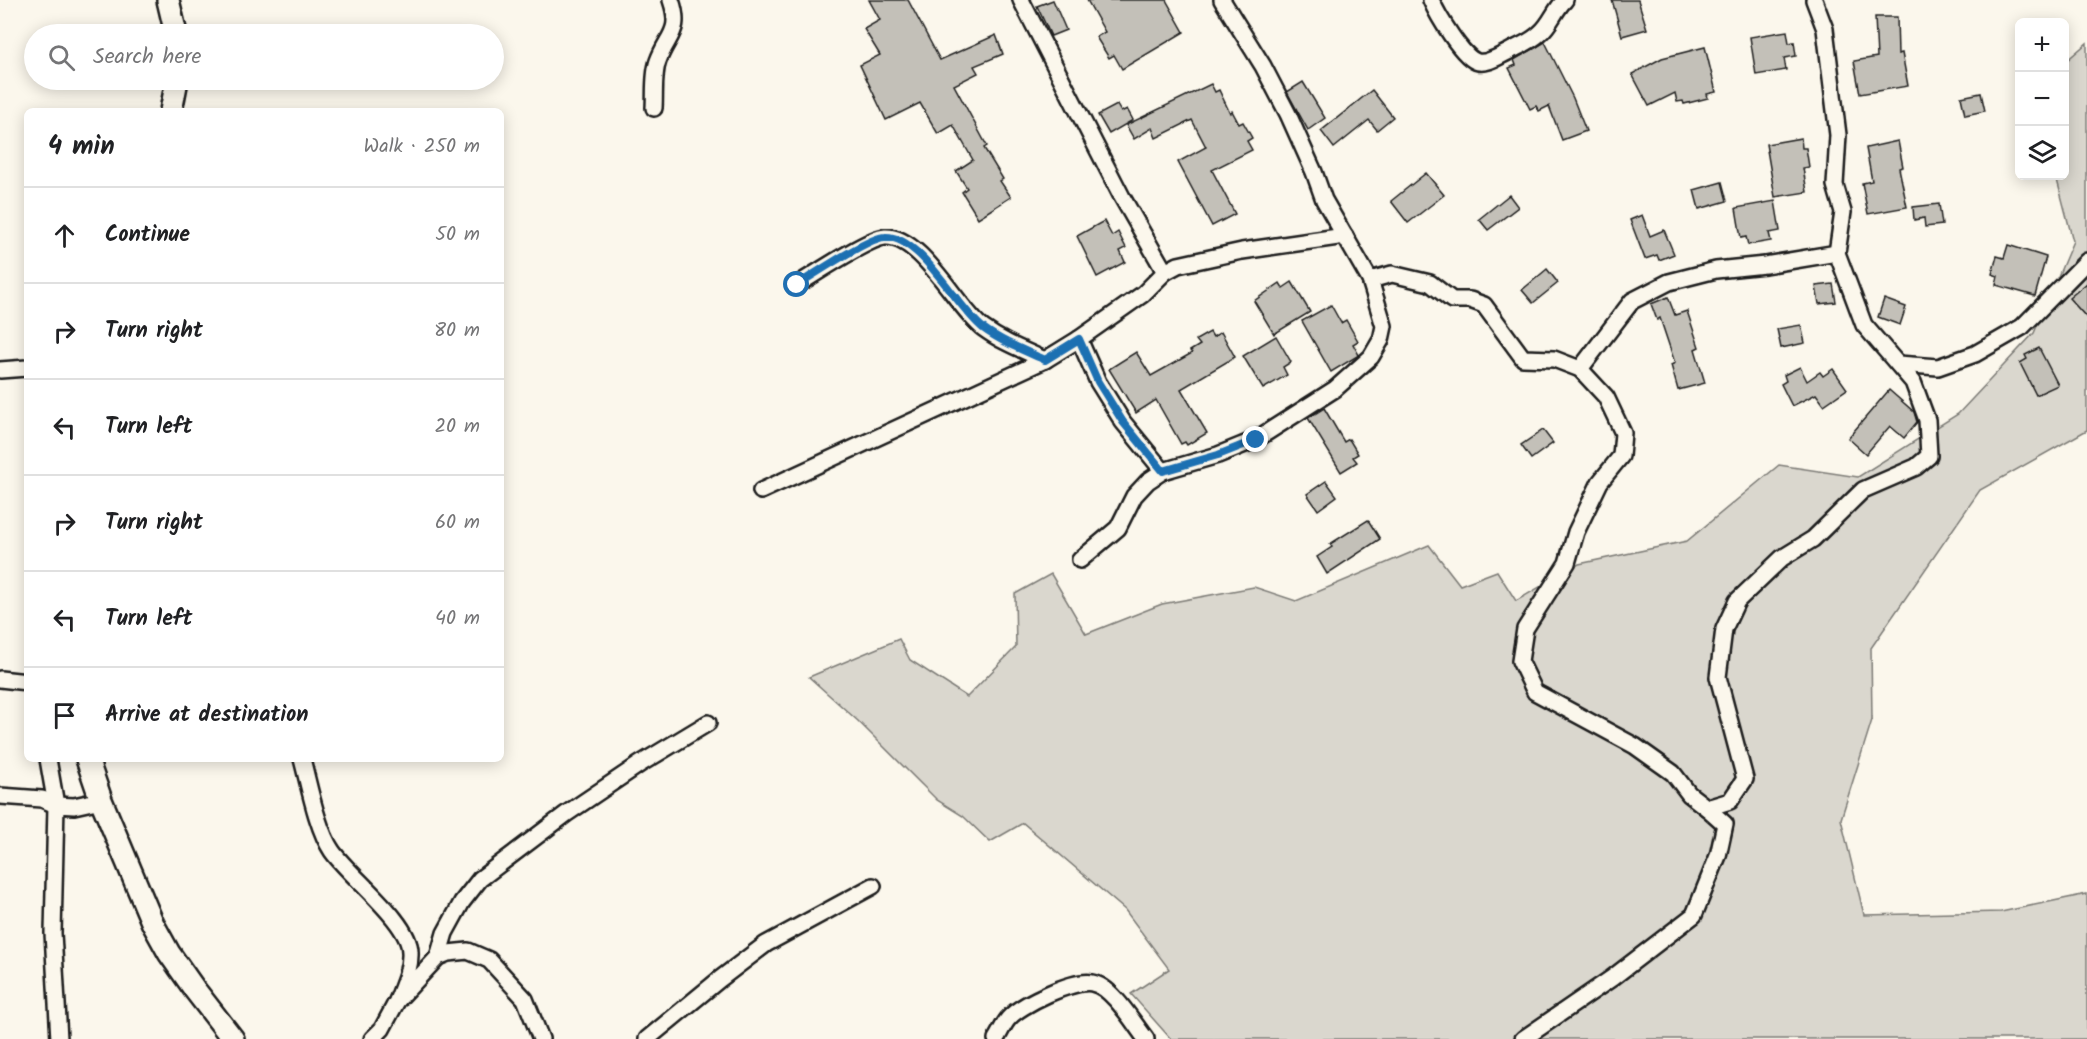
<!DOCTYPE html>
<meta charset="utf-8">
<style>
:root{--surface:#fff;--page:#f6f6f6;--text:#202124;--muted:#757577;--line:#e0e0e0}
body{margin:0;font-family:Kalam,sans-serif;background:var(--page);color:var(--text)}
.controls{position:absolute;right:18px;top:18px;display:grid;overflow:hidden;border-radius:9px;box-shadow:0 3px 15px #0003}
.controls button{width:54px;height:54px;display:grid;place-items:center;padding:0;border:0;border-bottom:2px solid var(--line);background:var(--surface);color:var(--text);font:30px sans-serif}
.stop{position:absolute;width:18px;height:18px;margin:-14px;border:4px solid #1f6fb2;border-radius:50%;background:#fff}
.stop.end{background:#1f6fb2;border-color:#fff;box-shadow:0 2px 6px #0008}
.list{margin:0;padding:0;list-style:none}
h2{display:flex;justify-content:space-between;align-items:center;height:78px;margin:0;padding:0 24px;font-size:26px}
h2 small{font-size:20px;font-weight:400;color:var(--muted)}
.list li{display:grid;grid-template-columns:39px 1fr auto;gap:18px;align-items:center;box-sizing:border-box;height:96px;padding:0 24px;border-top:2px solid var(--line)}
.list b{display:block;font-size:22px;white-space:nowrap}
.list em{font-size:20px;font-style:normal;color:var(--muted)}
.icon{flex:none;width:33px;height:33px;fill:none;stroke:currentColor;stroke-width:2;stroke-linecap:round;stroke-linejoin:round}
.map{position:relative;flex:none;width:2087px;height:1039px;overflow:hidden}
.search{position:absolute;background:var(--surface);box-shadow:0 3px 15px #0003;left:24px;top:24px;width:480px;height:66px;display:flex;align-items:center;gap:15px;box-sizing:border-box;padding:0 21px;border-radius:33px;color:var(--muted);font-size:22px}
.panel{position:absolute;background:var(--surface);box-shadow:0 3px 15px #0003;left:24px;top:108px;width:480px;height:654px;border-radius:9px}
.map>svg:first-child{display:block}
</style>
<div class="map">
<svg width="2087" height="1039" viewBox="0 0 2087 1039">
<rect width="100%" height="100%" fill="#fbf7ec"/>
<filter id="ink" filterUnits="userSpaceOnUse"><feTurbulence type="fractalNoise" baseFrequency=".0167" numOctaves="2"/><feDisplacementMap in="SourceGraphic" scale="12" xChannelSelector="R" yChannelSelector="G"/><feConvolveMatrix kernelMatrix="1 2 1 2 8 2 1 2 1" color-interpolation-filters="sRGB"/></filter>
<g filter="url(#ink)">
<!-- green -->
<polygon fill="#dad7ce" stroke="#7b7a75" stroke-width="1.5" points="2087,43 2087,430 1980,490 1871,648 1872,720 1841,819 1864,915 2001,912 2087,894 2087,1039 1171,1039 1131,994 1169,969 1125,910 1023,823 990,842 963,816 937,800 858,721 809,677 899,639 910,660 967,697 1016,647 1015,594 1051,574 1086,634 1162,604 1254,587 1296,601 1429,545 1460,585 1497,571 1516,601 1579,564 1687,541 1779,465 1858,477 1958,414 2034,333 2073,241 2056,176 2064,176 2065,62"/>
<!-- building -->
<g fill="#c3c0b8" stroke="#1c1c1c" stroke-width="1.5">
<polygon points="869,0 908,0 940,60 996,35 1003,54 974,66 978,73 954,85 987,146 984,148 1003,179 1000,181 1011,197 978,218 962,192 967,188 956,171 973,160 953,125 938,134 920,103 886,120 860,65 880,55 864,29 880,20"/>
<polygon points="1053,0 1066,30 1051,36 1037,6"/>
<polygon points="1087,0 1166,0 1184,32 1122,69 1114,55 1109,58 1096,37 1105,32"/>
<polygon points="1612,0 1638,0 1647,29 1622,36"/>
<polygon points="1875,17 1897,17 1898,54 1902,53 1908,86 1860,94 1854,61 1877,57"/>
<polygon points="1787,31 1789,43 1794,42 1796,56 1784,58 1786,70 1756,75 1750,37"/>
<polygon points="1545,42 1573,98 1586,131 1562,140 1549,106 1539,111 1536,106 1530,109 1509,68 1516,65 1514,60"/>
<polygon points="1705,47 1716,92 1707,94 1708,98 1684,104 1683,101 1677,102 1675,93 1649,106 1632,74 1662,58"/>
<polygon points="1303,82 1325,118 1308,130 1287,92"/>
<polygon points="1211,84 1215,92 1219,90 1230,113 1232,111 1239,124 1243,122 1252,138 1247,141 1252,150 1212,170 1235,214 1212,226 1178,162 1206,147 1192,120 1156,138 1152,128 1134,139 1126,125"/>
<polygon points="1372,90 1393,117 1377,130 1369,120 1334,148 1321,131"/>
<polygon points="1981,93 1985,111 1965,115 1961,97"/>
<polygon points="1117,105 1121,112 1127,109 1133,120 1109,134 1098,115"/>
<polygon points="1801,138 1802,148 1806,148 1809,167 1803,168 1807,192 1775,197 1766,144"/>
<polygon points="1898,141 1903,167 1899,168 1907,207 1868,214 1862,183 1872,181 1866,148"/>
<polygon points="1426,173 1444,195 1408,223 1391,201"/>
<polygon points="1722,182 1727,201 1699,209 1694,190"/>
<polygon points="1509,195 1518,207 1488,230 1479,219"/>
<polygon points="1775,201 1780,231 1769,233 1771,241 1748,245 1746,237 1741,238 1736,208"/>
<polygon points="1939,204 1942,225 1925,227 1924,218 1914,220 1913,207"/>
<polygon points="1642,215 1650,236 1664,230 1674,254 1659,260 1657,255 1645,259 1630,220"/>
<polygon points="1104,221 1112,236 1118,232 1126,248 1120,251 1125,262 1097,277 1077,236"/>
<polygon points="2008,245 2046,257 2035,296 1996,285 1998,276 1992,274 1997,256 2004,258"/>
<polygon points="1547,269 1558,283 1533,303 1522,290"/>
<polygon points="1292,282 1310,312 1274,334 1254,301 1280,283 1283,288"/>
<polygon points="2087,283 2087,318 2069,298"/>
<polygon points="1833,284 1836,302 1819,304 1816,286"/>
<polygon points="1668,297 1675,315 1687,311 1699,347 1695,349 1705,383 1678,390 1671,365 1675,363 1660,318 1657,320 1651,304"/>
<polygon points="1884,299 1906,307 1900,325 1878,317"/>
<polygon points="1331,305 1341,323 1346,320 1358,341 1353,344 1359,355 1331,372 1302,321"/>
<polygon points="1801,325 1805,343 1781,348 1777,329"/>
<polygon points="1210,332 1213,337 1221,332 1235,357 1181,389 1207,433 1187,445 1185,442 1181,444 1156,400 1136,413 1109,369 1136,352 1151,376 1192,353 1190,351 1200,345 1196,340"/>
<polygon points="1276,336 1291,362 1283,367 1287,375 1263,389 1243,356"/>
<polygon points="2039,348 2058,385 2036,395 2020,363 2027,359 2025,355"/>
<polygon points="1800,367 1807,381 1820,372 1823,376 1833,369 1847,389 1824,405 1816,394 1792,406 1781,384 1786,381 1784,375"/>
<polygon points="1889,390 1914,412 1917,422 1904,438 1890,426 1866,454 1848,438"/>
<polygon points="1324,408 1344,442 1349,439 1358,454 1353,457 1357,462 1341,472 1308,418"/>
<polygon points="1543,430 1553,443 1531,459 1521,445"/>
<polygon points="1326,481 1337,496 1318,510 1307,494"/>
<polygon points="1368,520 1380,539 1327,574 1317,557 1332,547 1330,544"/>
</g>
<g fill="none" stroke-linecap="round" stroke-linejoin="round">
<!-- street casing -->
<g stroke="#1c1c1c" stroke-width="20">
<g id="street">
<polyline points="1021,0 1122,197 1165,272"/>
<path d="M1431 0C1437 14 1463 59 1478 62 1488 64 1499 56 1508 52 1519 46 1531 42 1540 33 1551 24 1555 9 1565 0"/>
<path d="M654 108C655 93 653 74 658 61 668 34 682 32 671 0"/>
<polyline points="1370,280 1392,274 1430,283 1452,300 1470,300 1484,305 1523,358 1554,359 1580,369 1606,397 1623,433 1621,456 1600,482 1576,532 1567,563 1525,629 1520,661 1535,692 1635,746 1673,773 1689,794 1707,808 1730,801 1745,779 1718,677 1724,629 1737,601 1782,558 1813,539 1863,490 1916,467 1929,456 1927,420 1913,382 1864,325 1837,253 1843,212 1835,185 1838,135 1825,29 1814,0"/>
<path d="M797 285C813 275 869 238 885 237 921 235 957 308 983 328 1002 342 1023 350 1045 360L1079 339 1098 382 1123 422 1163 471"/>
<polyline points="1079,339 1143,294 1165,272 1178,265 1242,251 1345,236"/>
<polyline points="1898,364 1938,367 1975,354 2022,327 2087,261"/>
<polyline points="1580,369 1632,301 1669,282 1716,270 1765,265 1837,253"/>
<polyline points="0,370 27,368"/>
<polyline points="761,491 1045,360"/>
<polyline points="1080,560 1118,528 1134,496 1148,481 1163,471 1218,455 1255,440 1335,389 1371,357 1381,340 1384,326 1370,280 1324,200 1314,172 1288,114 1263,66 1222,0"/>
<polyline points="0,679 27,682"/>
<polyline points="48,759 56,805"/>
<path d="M302 759C309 785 317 829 332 851 350 877 410 922 410 952 411 969 403 985 397 1001"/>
<polyline points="0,796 42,799 56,805"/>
<polyline points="438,957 445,933 462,902 480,879 566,814 640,764 708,723"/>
<polyline points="59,1039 53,933 56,805 74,806 101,800"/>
<polyline points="372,1039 382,1029 397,1001 438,957 448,953 468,951 489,960 525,999 541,1039"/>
<polyline points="647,1039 720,979 766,944 873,886"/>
<path d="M996 1039C1000 1033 1003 1025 1008 1019 1019 1005 1074 979 1092 983 1112 986 1134 1024 1146 1039"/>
<polyline points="1523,1039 1612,978 1694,915 1718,856 1725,824 1707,808"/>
</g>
</g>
<!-- secondary casing -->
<g stroke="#1c1c1c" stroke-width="26">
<g id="secondary">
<polyline points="168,0 176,34"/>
<polyline points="171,111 177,80"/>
<polyline points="87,759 101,800 153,924 169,953 195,990 233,1039"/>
</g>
</g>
<!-- street -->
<use href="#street" stroke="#fbf7ec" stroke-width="15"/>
<!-- secondary -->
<use href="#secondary" stroke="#fbf7ec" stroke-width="21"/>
</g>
</g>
<g fill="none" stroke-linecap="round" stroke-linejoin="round" filter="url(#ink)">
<!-- route -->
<path stroke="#1f6fb2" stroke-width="8" d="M797 285C813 275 869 237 885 237 920 235 957 308 983 328 1002 342 1023 350 1045 360L1079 339 1098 382 1123 422 1163 471 1218 455 1256 440"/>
</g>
</svg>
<div class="controls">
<button>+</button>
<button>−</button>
<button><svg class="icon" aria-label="layers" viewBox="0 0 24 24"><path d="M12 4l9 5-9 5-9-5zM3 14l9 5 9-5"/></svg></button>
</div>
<div class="stop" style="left:797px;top:285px"></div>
<div class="stop end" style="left:1256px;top:440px"></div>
<div class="search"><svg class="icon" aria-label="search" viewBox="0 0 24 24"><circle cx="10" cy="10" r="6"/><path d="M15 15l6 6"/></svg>Search here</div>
<section class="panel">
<h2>4 min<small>Walk · 250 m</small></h2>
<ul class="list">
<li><svg class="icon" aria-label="ahead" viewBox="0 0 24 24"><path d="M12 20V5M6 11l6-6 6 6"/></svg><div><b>Continue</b></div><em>50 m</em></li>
<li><svg class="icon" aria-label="right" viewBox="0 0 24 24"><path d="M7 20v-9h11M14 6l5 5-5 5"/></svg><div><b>Turn right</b></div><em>80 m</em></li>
<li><svg class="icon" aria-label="left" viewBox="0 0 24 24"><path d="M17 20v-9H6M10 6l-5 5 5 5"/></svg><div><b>Turn left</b></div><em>20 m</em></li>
<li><svg class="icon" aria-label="right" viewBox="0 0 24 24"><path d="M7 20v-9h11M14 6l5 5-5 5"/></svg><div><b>Turn right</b></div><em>60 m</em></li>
<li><svg class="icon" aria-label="left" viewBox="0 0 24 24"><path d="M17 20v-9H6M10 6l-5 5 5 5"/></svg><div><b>Turn left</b></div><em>40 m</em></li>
<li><svg class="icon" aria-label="arrive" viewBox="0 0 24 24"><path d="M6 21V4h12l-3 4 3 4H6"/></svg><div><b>Arrive at destination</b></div></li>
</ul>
</section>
</div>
